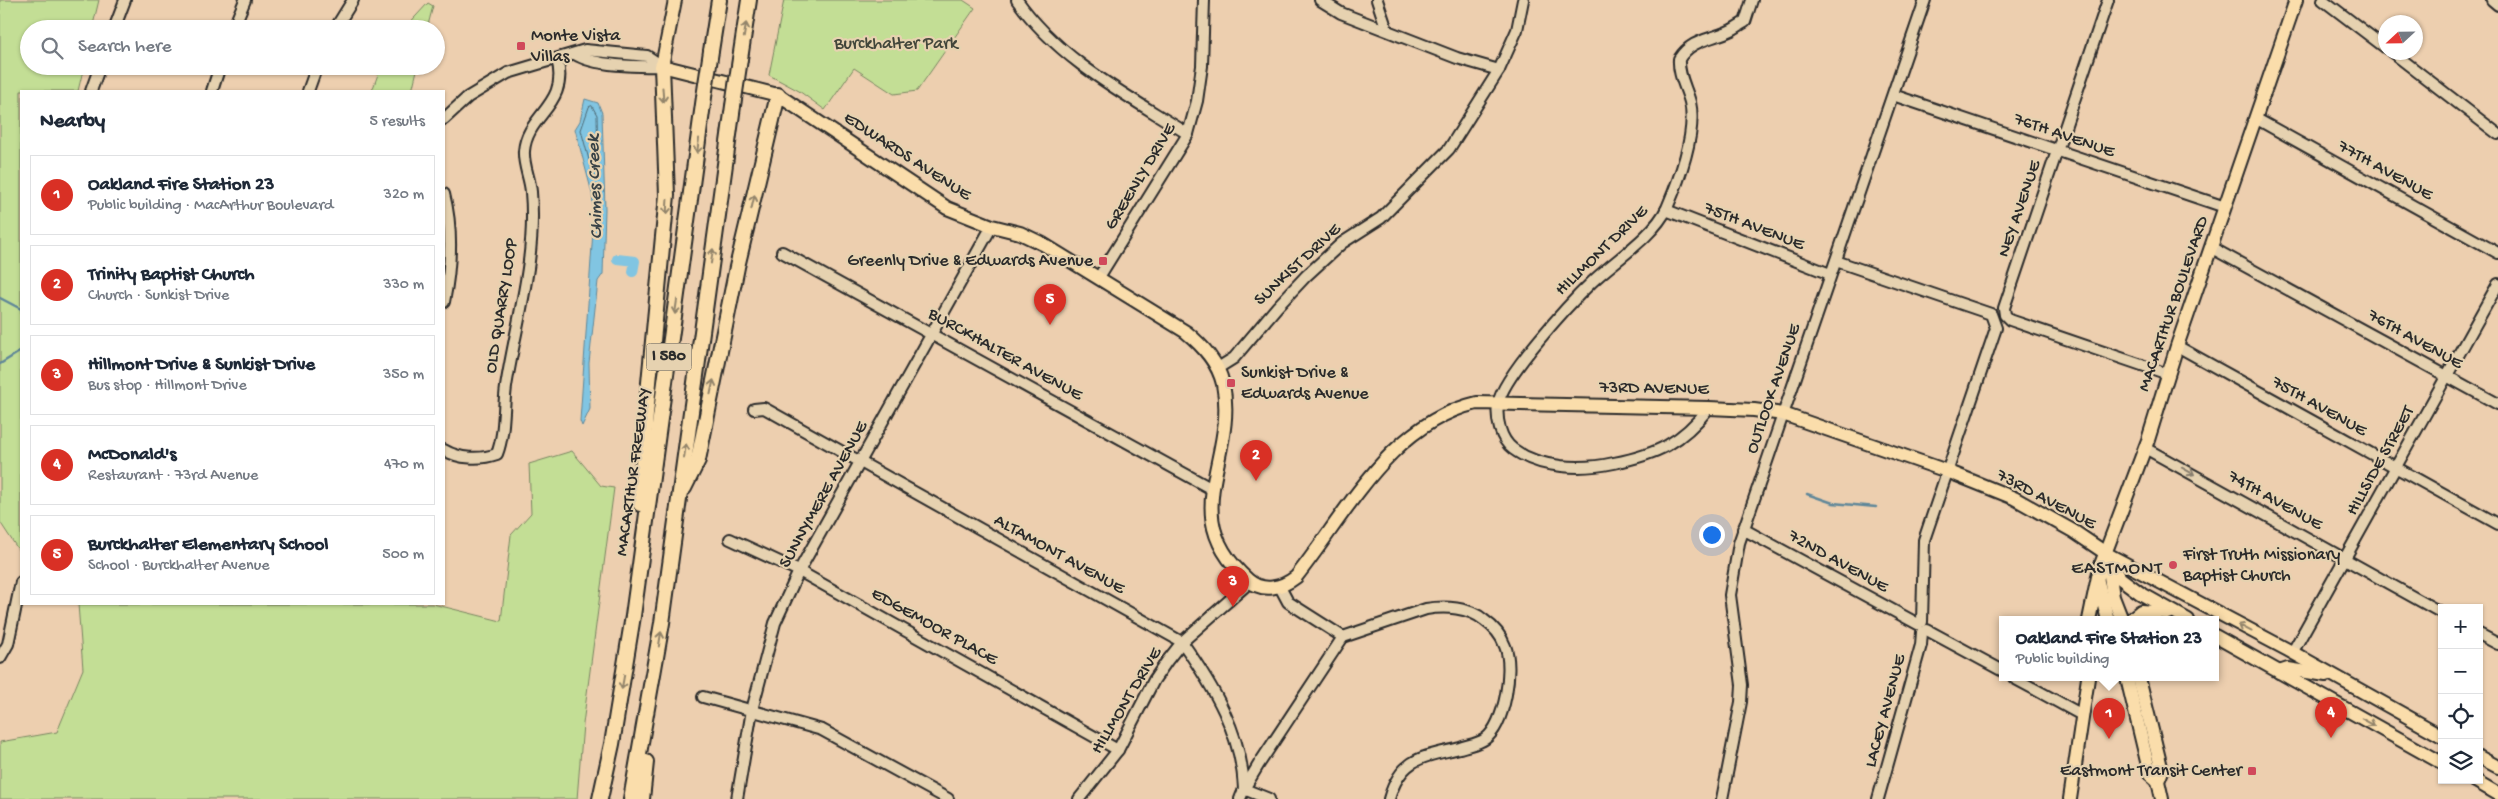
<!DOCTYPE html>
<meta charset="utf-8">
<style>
:root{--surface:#fff;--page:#f2f2f3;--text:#1f2937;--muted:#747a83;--line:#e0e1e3;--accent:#d93025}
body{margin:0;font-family:"Gochi Hand",sans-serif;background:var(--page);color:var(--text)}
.controls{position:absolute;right:15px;bottom:15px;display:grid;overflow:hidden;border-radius:0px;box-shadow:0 1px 4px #0004}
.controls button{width:45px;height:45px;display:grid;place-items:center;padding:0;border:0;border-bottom:1px solid var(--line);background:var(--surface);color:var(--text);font:25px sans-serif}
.compass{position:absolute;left:2378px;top:15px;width:45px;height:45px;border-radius:50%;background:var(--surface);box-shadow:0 1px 4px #0004;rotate:248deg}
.you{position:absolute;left:1711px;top:534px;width:18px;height:18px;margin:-12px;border:4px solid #fff;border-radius:50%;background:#1a73e8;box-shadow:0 0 0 8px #1a73e833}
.badge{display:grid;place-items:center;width:32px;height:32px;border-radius:50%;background:var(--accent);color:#fff;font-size:16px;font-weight:700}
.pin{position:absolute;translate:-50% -41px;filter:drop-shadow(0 1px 2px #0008)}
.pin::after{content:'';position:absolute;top:26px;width:18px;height:15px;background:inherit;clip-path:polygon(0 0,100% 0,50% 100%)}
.popup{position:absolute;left:1999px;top:616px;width:220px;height:65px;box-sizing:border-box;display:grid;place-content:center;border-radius:0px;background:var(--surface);filter:drop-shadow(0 1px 4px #0005);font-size:16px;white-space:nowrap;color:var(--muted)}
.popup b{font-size:19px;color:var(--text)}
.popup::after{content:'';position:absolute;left:50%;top:100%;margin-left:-10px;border:10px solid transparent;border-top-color:var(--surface)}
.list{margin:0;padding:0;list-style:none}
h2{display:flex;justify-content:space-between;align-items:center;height:65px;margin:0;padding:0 20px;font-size:21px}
h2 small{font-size:16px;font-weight:400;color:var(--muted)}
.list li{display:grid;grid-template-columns:32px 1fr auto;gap:15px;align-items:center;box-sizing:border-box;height:80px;margin:0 10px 10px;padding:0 10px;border:1px solid var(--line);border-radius:0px}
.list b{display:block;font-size:19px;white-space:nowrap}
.list p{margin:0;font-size:16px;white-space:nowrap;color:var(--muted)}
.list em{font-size:16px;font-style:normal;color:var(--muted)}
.icon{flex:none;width:28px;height:28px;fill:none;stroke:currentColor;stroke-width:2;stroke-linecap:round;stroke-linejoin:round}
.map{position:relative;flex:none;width:2498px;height:799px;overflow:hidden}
.search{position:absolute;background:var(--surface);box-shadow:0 1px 4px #0004;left:20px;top:20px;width:425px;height:55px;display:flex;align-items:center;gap:12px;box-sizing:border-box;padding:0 18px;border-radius:28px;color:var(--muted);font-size:19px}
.panel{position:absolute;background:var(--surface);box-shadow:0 1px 4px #0004;left:20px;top:90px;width:425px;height:515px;border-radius:0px}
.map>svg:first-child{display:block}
</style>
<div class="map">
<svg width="2498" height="799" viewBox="0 0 2498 799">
<rect width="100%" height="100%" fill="#edcfaf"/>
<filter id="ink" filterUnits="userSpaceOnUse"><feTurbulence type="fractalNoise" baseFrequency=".02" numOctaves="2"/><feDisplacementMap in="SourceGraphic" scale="10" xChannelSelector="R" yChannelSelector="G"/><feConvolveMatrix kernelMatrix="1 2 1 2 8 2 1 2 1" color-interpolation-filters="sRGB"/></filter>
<g filter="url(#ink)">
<!-- green -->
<g fill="#c3de95" stroke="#778460">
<polygon points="0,0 99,0 92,29 29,29 29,66 84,66 78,91 21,91 21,554 0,522"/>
<polygon points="784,0 963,0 975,8 917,91 894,94 854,68 825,110 799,91 769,75"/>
<polygon points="428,3 433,6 427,29 404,29"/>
<polygon points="381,66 418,66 412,91 372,91"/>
<polygon points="572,451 601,486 614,488 583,724 577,799 0,799 0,742 57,732 83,669 78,604 433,604 501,621 511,535 531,513 529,464"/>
</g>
<!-- water -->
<polygon fill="#81c5e2" stroke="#5f8799" points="585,99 598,103 602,113 605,209 603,274 598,281 589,363 590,409 582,426 580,421 594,216 592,193 575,129 580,121"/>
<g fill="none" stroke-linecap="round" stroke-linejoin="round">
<!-- shore -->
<polygon stroke="#4d6974" stroke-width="1" points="592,106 597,115 598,174 596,177 593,175 581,130 589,107"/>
<!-- stream -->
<g stroke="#5f8799" stroke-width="2.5">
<polyline points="0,298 21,309"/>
<polyline points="0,364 21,351"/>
<polyline points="1807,494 1833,503 1876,507"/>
</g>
<!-- canal -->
<polyline stroke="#81c5e2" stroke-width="10" points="617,259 635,261 633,272"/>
<!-- minor casing -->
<g stroke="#2b2b2b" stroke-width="14">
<g id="minor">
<path d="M1017 0C1060 61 1127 95 1188 134"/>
<polyline points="1320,0 1341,13 1457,58 1499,70"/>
<polyline points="1377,0 1387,30"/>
<polyline points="2108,0 2004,308 2005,315 2010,320 2168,374"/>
<polyline points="2323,0 2386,48"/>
<polyline points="2492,0 2498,5"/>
<polyline points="114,29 125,0"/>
<polyline points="233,29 245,0"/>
<polyline points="335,29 353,0"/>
<polyline points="2392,52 2498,134"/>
<path d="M575 54C593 66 639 67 662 66"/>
<polyline points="91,91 100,66"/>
<polyline points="212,91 220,66"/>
<polyline points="308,91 317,66"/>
<polyline points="1893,95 2225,207"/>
<polyline points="2255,118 2498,253"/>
<polyline points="444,119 468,97 508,73 585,50 647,56 662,66"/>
<path d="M444 194C453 229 451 267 444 302"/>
<polyline points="1666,210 1830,274"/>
<polyline points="2212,248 2498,404"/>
<polyline points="782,252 1212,489"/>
<polyline points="1836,261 1991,314 1996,328 1924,540 1922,622"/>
<polyline points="1099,277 1188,134 1197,101 1202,66 1204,0"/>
<polyline points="2177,346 2498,524"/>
<polyline points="1218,368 1234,358 1277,307 1306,276 1342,243 1381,218 1449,149 1499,70 1517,30 1523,0"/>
<path d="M1709 408C1681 443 1658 454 1614 463 1582 470 1540 469 1513 449 1500 439 1496 419 1498 404 1503 376 1570 303 1592 282 1614 261 1654 236 1667 208 1679 180 1697 132 1690 102 1686 87 1678 75 1679 59 1691 40 1708 40 1727 32 1733 30 1739 25 1745 22L1752 0"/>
<path d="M754 409 764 408 1182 642C1213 686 1242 734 1244 789L1269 799"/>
<polyline points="2145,448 2442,613"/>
<path d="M444 450C459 459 480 460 497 454 505 433 503 409 506 387 516 323 537 258 531 192 530 178 523 165 524 151 527 114 570 105 557 59"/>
<polyline points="1743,529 1918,624"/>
<polyline points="730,539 799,571 1118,750"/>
<path d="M1280 587 1288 602 1343 637 1426 609C1445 606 1469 607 1484 620 1494 627 1501 635 1505 646 1514 667 1505 725 1485 739 1478 744 1468 745 1460 748 1423 757 1401 757 1389 799"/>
<polyline points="1927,630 2003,671"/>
<polyline points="2479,634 2498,644"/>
<polyline points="2292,653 2498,284"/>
<polyline points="0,658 8,644 21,582"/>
<polyline points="2014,678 2082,715"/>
<polyline points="703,697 822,730 948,799"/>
<polyline points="737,799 752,710 775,623 799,571 992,226"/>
<polyline points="1079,799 1118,750 1154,680 1167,661 1182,642 1250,582"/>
<polyline points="1240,799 1244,789 1259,764 1343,637"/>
<polyline points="1722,799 1741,702 1742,685 1730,595 1739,543 1925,0"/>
<polyline points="1878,799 1921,645 1922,632"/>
</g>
</g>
<!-- major casing -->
<g stroke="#2b2b2b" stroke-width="16">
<g id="major">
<path d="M675 0 662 66 778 95 947 208 992 226 1020 233 1043 244 1186 332C1203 346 1218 362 1223 384 1238 459 1174 514 1248 580 1263 593 1282 588 1296 577 1347 513 1390 423 1477 403L1709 408 1754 410 1783 414 1947 471 2014 498 2073 531 2107 554 2288 650 2442 736"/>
<polyline points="2107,554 2120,578 2140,593 2188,620"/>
<polyline points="2108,562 2113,597 2122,620"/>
<polyline points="2098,582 2108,620"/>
<polyline points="2089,620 2100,567 2148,440 2177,346 2296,0"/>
<polyline points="2130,620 2141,611 2168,613"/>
<polyline points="2215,636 2442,763"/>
<polyline points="2279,672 2288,669 2326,675"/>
<polyline points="2127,678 2150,774 2158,781"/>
<polyline points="2139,678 2162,771 2158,781 2162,799"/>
<polyline points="2479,757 2498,767"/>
<polyline points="2474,780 2498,794"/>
<polyline points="2070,799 2088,678"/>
</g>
</g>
<!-- highway casing -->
<g stroke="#2b2b2b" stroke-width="18">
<g id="highway">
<polyline points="711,51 719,0"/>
<polyline points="740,59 749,0"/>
<polyline points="684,488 698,460 737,267 778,95"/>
<polyline points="640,504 646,414 667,195 662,66"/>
<polyline points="600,799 612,744 633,616 704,97"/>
<polyline points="631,799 662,623 733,106"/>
<polyline points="642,799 646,762"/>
</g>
</g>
<!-- minor -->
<use href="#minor" stroke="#e6d2b0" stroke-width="10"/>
<!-- major -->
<use href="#major" stroke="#faddab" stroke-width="12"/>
<!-- highway -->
<use href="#highway" stroke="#faddab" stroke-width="14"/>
<!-- highway-bridge casing -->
<g stroke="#2b2b2b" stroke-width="18" stroke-linecap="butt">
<g id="highway-bridge">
<polyline points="704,97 711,51"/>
<polyline points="733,106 740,59"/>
</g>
</g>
<!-- highway-bridge -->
<use href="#highway-bridge" stroke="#faddab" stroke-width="14"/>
</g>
<!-- one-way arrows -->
<defs><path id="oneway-shaft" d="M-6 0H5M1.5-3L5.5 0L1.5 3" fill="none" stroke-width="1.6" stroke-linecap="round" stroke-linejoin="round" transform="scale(1.25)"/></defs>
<g stroke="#92846b">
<use href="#oneway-shaft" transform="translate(745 30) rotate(-81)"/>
<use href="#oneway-shaft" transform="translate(663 95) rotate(86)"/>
<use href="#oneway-shaft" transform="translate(698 146) rotate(98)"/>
<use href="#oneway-shaft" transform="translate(753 202) rotate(-77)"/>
<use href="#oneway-shaft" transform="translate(667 207) rotate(93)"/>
<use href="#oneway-shaft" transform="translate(712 256) rotate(-82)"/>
<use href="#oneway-shaft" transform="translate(676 307) rotate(98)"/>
<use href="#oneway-shaft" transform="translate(712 387) rotate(-78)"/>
<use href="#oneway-shaft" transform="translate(685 451) rotate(-82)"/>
<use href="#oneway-shaft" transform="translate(2245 628) rotate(-152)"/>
<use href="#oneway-shaft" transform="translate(660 639) rotate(-81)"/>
<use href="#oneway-shaft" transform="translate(623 682) rotate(100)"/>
<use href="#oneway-shaft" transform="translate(2368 722) rotate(29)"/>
</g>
<use stroke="#887e6e" href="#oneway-shaft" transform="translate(2188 471) rotate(29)"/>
</g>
<!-- markers -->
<g fill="#d1495b" stroke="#e6d2b0" stroke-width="2">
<rect x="516" y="41" width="10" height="10" rx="2.5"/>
<rect x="1098" y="256" width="10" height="10" rx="2.5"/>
<rect x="1226" y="378" width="10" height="10" rx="2.5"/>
<circle cx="2173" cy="565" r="5"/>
<rect x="2247" y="766" width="10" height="10" rx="2.5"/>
</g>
<g text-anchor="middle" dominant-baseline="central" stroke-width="4.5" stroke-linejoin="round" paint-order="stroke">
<!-- shield labels -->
<rect fill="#e6d2b0" stroke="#635d53" stroke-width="1" x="646.5" y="343.5" width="45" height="27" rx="4"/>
<g font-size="16" font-weight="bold" fill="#2b2b2b">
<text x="669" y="357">I 580</text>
</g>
<!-- poi labels -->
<g font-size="18" fill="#2b2b2b" stroke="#e6d2b0" text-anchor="start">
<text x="531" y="36">Monte Vista<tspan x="531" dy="21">Villas</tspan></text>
<text x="1093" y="261" text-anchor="end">Greenly Drive &amp; Edwards Avenue</text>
<text x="1241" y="373">Sunkist Drive &amp;<tspan x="1241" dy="21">Edwards Avenue</tspan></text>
<text x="2183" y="555">First Truth Missionary<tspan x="2183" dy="21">Baptist Church</tspan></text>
<text x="2242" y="771" text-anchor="end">Eastmont Transit Center</text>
</g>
<!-- park labels -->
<g font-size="18" fill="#42463b" stroke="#e6d2b0">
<text x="896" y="44">Burckhalter Park</text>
</g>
<!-- street labels -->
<g font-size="18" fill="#2b2b2b" stroke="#e6d2b0">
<text transform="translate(2064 136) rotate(19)">76TH AVENUE</text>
<text transform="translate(907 157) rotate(33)">EDWARDS AVENUE</text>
<text transform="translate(2385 171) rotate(29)">77TH AVENUE</text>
<text transform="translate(1141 177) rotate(-59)">GREENLY DRIVE</text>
<text transform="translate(2020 209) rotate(-71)">NEY AVENUE</text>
<text transform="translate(1754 227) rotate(21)">75TH AVENUE</text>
<text transform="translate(1602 251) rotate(-44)">HILLMONT DRIVE</text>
<text transform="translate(1298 265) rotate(-43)">SUNKIST DRIVE</text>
<text transform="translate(2174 304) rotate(-71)">MACARTHUR BOULEVARD</text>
<text transform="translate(502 306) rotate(-81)">OLD QUARRY LOOP</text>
<text transform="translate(2415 340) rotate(29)">76TH AVENUE</text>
<text transform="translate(1005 355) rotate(29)">BURCKHALTER AVENUE</text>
<text transform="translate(1654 389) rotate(1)">73RD AVENUE</text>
<text transform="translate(1774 389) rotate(-71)">OUTLOOK AVENUE</text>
<text transform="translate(2319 407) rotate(29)">75TH AVENUE</text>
<text transform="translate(2381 461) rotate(-61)">HILLSIDE STREET</text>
<text transform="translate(634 472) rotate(-82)">MACARTHUR FREEWAY</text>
<text transform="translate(824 495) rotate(-61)">SUNNYMERE AVENUE</text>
<text transform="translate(2046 500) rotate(28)">73RD AVENUE</text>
<text transform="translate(2275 501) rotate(29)">74TH AVENUE</text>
<text transform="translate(1059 555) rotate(29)">ALTAMONT AVENUE</text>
<text transform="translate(1838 562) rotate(29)">72ND AVENUE</text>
<text transform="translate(934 627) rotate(29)">EDGEMOOR PLACE</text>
<text transform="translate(1127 701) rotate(-59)">HILLMONT DRIVE</text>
<text transform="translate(1886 711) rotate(-75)">LACEY AVENUE</text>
</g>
<!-- water labels -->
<g font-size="19" font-style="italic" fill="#384246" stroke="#e6d2b0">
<text transform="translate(596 187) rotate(-92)">Chimes Creek</text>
</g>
<!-- neighbourhood labels -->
<g font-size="19" letter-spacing="1" fill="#2b2b2b" stroke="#e6d2b0">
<text x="2117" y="569">EASTMONT</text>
</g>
</g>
</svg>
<div class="controls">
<button>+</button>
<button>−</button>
<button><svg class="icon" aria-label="locate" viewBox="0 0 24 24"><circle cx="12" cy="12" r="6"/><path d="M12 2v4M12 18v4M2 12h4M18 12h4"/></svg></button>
<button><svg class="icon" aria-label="layers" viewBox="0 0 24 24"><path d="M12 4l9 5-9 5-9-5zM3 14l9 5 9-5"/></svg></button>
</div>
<svg class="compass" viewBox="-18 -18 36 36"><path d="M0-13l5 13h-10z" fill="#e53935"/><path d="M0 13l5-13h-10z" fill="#747a83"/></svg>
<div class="you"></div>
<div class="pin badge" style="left:2109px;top:739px">1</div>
<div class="popup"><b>Oakland Fire Station 23</b>Public building</div>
<div class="pin badge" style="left:1256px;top:481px">2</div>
<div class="pin badge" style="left:1233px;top:607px">3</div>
<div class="pin badge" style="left:2331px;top:738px">4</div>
<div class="pin badge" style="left:1050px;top:325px">5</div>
<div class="search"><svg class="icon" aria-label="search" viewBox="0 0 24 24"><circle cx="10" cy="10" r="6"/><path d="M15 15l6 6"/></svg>Search here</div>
<section class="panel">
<h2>Nearby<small>5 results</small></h2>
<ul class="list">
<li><span class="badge">1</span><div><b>Oakland Fire Station 23</b><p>Public building · MacArthur Boulevard</p></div><em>320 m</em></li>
<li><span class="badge">2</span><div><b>Trinity Baptist Church</b><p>Church · Sunkist Drive</p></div><em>330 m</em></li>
<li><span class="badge">3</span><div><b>Hillmont Drive &amp; Sunkist Drive</b><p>Bus stop · Hillmont Drive</p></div><em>350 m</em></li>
<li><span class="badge">4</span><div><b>McDonald's</b><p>Restaurant · 73rd Avenue</p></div><em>470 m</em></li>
<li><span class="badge">5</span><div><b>Burckhalter Elementary School</b><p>School · Burckhalter Avenue</p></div><em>500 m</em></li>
</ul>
</section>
</div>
